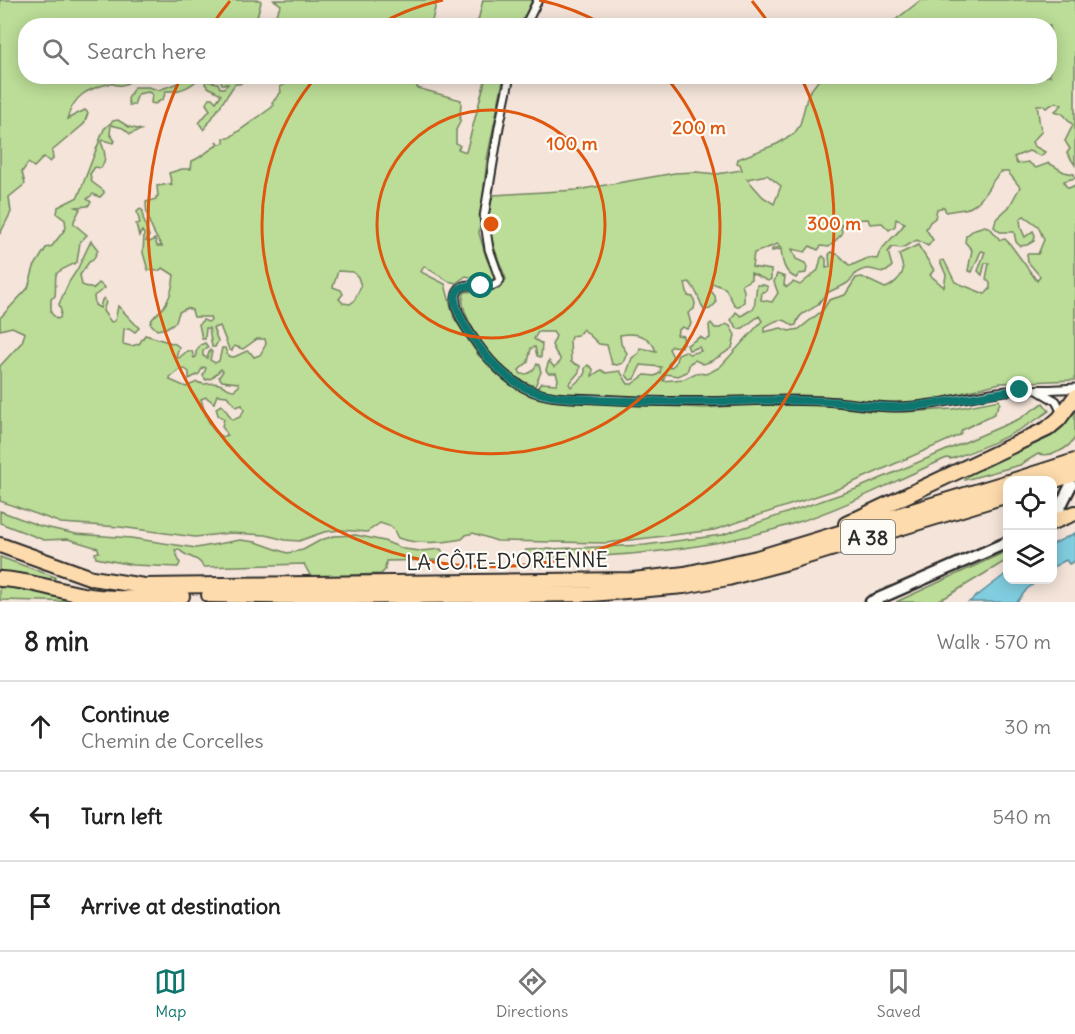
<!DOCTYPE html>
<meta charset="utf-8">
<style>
:root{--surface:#fff;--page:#f2f2f2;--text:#222;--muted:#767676;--line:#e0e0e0;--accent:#0f766e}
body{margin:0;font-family:Delius,sans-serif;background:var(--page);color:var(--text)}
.controls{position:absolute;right:18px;bottom:18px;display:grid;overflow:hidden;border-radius:12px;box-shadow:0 3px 15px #0003}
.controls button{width:54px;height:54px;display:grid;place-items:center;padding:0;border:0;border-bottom:2px solid var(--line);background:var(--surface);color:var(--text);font:30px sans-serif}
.stop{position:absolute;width:18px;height:18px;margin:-14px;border:4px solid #0f766e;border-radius:50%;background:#fff}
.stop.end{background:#0f766e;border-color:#fff;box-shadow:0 2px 6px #0008}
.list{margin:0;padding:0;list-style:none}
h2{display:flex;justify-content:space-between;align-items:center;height:78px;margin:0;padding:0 24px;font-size:26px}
h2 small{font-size:20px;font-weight:400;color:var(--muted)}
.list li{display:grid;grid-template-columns:39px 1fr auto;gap:18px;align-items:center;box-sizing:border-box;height:90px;padding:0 24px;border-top:2px solid var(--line)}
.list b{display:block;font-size:22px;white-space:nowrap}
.list p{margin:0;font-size:20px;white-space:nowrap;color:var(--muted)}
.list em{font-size:20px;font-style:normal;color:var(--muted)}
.icon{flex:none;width:33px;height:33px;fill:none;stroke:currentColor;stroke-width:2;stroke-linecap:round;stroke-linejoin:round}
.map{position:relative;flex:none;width:1075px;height:602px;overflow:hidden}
.search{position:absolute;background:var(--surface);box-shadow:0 3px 15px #0003;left:18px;right:18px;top:18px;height:66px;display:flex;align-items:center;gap:15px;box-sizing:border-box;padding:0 21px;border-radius:24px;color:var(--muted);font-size:22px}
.sheet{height:348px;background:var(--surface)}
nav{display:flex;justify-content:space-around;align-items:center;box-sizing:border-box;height:84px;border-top:2px solid var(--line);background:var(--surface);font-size:16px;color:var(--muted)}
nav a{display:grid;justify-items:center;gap:3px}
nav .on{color:var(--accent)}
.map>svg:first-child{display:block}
</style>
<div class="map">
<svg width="1075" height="602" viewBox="0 0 1075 602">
<rect width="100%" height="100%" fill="#f4e4d9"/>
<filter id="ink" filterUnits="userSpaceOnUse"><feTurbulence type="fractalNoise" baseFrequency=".0167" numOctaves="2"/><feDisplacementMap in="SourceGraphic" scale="12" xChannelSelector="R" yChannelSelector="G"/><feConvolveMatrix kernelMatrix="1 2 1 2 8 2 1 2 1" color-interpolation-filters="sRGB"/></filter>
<g filter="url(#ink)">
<!-- green -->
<g fill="#bbdd97" stroke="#738461" stroke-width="1.5" fill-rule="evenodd">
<path d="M0 0H260L261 2 255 25H246L242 23 239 26H26V76L136 77C128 84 121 88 111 83 87 89 74 95 67 119L85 110 88 113 84 124 52 151 53 159 50 162 44 157 34 167 28 163 22 172 25 184 9 197 11 212 0 234Z"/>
<polygon points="274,0 437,0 431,25 270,25 281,5"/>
<polygon points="483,0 532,0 521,25 477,25"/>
<path d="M921 0H1075V165L1067 153 1070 149 1065 141 1073 125 1063 114 1055 111 1062 105 1056 102 1046 108 1043 105H1037C1039 114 1038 122 1042 131L1032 142 1034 146 1045 152 1041 156 1029 151 1014 157 1017 164 1028 162 1036 168 1049 163 1064 172 1074 174 1075 178 1064 181 1065 185 1069 188 1075 185V380L1000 383 930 401 892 404 864 403 837 397 801 395 666 398 580 395 549 393 538 387 541 383 557 384 558 379 556 373H548L546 370 549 361 554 367 560 362V358L556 353 552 345 556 336 553 332H538L534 339 542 344 541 357 537 356 535 347 531 348 528 362 519 370 521 374C530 375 533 371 537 364L539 365 541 372 535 386C523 382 512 376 503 367 489 355 454 309 465 292L499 289 506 279C498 258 478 215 494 195L577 190 675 173 696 172 717 174 742 170 740 164 737 163 738 159 777 144 794 134 800 125 808 94 821 77 1050 76V26L889 25ZM1001 172H1008L1020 187 1009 207 996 219 994 227 1000 232H1014L1016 242 1020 246 1027 245 1034 241 1035 235 1033 231 1025 237 1021 228 1020 219 1024 216 1038 226 1044 240 1038 254H1027L1028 262 1040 276 1037 281 1010 244 1005 239 1000 240 990 228 985 226 975 229 966 236 965 242 972 250 968 271 972 272 981 251 985 252 978 271 982 275 985 263H989L986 279 990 283V289L985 294 955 282 944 260 940 261 946 275 944 287 930 275 934 270 918 245 899 254C900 258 903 266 903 270 902 277 892 286 885 288L862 277 856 278 845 295 829 300 823 310 799 329 789 331 781 328 764 332V327C777 321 780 315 793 326L796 325C799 312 807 313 816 306 821 302 823 295 829 292 840 286 849 286 856 273 860 271 865 268 870 269 882 271 884 276 892 266L888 252 892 247 902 248 917 240 928 246 933 240 926 229 930 222 935 218 937 209 944 207 946 212C953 210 965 210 971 207 985 200 989 182 1001 172ZM767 175 781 186 774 204 763 197 747 179ZM868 219 870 224 882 223 889 230 895 226 896 219 905 223C898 235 881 245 877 259L868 258 850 266 839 255 831 252 829 255 830 267 826 268V259L823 256 821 258 818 270 800 285 793 282 787 287 784 285 785 277 777 274 774 282 778 293 772 302 761 300 762 292 767 291 768 287 764 285H757L754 308 741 316 736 312 731 320 738 329 743 328 759 316 762 321 720 367 707 374 696 373 684 379 663 381 666 374 678 376 687 372 690 363 695 360 703 364C713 362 723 354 732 348L735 335 730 326 726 324 720 328H715L711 323 709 325 710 338 705 340 700 337 687 345 689 350 699 347 701 351 689 354 685 351 678 354 675 364 670 368 668 365 673 357 669 349 672 346 681 347 684 343 683 336 677 335 678 331 682 327 687 329 691 324 688 313 694 309 695 303 693 297 688 296 685 283 689 282C697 289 699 301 704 310L710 309 716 303 715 296 711 291 712 283 725 288 735 306H739L744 302V291L742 285 751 279V273L768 281 771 279V270L752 267 754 253 778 244 780 247 772 249V251L781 249C782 261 784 273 796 278L799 274 806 273 807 267 805 263 796 259 792 249 805 252 810 246 818 250 821 246 829 247 842 234 841 225 850 220ZM583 329 599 344 607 345 612 364 617 365 623 363 627 353 621 344 620 335C635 332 650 335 656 351L640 348 639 353 632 358 626 375 630 380 634 379 641 365 661 367 660 373 655 376 645 375 632 384H628L620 371 606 373 601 370 592 376 593 369 588 365 585 368V375L571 387 569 384 579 372 580 366 571 362 570 341 571 336 578 335Z"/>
<path d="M504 76 487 159 479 233 486 257 494 276 493 280 490 282 466 276 456 283 448 281 424 266 421 272 445 284 454 318 478 355 510 383 529 393 551 401 705 408 745 405H821L870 411 905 412 953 409 999 400 1000 403 994 414 962 430 960 435 838 489 714 530 606 543 497 541 473 533 466 535 462 539C442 543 419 545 398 538L392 527 380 523 367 532 340 530 324 532 299 541 285 540 266 535 230 533 195 537 120 527 61 523 0 501V366L22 342 25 333 12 327 0 330V318L28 288 34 267 46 248 52 246 66 228 65 220 57 214 58 207 78 197 104 129 113 121 118 120 129 127 141 130 130 134 123 128 111 125 110 134 115 141 113 143 103 140 101 142C105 151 107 159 101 168L95 167 90 174 92 182 104 191V193L100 197 93 194 87 199 91 202 88 206 76 207 80 209 74 221V224L87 235 80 242 77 262C72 266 57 270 56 275 55 281 56 290 55 296L51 299V313L57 319 60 318 61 311 59 304 69 282 77 270 91 241 98 250 93 260 89 262 80 275 82 285 93 289 99 283 105 288 94 296 95 305 100 308 102 300 104 298 106 302 103 311 111 322 115 321 118 306 139 328 135 332 129 328 124 329 123 344 131 346 139 344 145 335 175 344 179 347 176 357 179 358 187 351H192L194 358 196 357V352L200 345 205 343 208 347 203 351V356L207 358 210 350 212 352 210 360 215 363 219 361 222 348H225L228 356 234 357 247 351 251 353 254 357 260 355 266 344 265 339H257L243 349 234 346 232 351 229 349 220 326 213 328 218 341 215 347H212L209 328H206L205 339H202L199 324 203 320 208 322 211 320 210 317H194L192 310 187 308 179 312 176 322 166 328 157 330 150 323C153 316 159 313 163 308 170 299 173 287 174 275L163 268 158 271 148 270 143 253 144 234 142 231 139 236 136 224 140 223 137 212 140 209 143 211V218L149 236 146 241 150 242 155 239 157 246H162C152 232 146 219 146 202L156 199V197L158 196 157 186 170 184 172 185 169 173 182 169H191L192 161C202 157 208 150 218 145L216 141 220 144 224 143V138H229L271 108 274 105 272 103 281 92 280 87 284 85 289 77H419L417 88 461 100 460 122 456 130V143L460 146 458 149 466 152 486 77ZM338 271 353 272 358 277 361 286 354 301 350 304 343 303 339 299 343 294 341 290 333 287ZM203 367 206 368 203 376 206 380 212 378 221 369 223 371 219 377 222 381 238 383 239 386 234 390C227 390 226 386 219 384 211 381 205 387 197 382L186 387 170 380V377L179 370 185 369 189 372V379L199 374ZM217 395 227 396 236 407 242 405 244 410 240 417 233 420C227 416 228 409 221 405L216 408 218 415 224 419 222 426 227 435 222 437C210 431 204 411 201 399L206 397 214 403Z"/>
<path d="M181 77H200C191 87 180 92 166 91L163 99 155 104 151 103 152 94 148 92 138 94 134 105H129L128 99 134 87H148L159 90 178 83Z"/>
<path d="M217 77H231L232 78 247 77 240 84H235L204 130 199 123 210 110 206 104 209 98H212L216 102 221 95C216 89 209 90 205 84L206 81 218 83 220 88H224L228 84H222L220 78Z"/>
<path d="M1043 403 1049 411C1019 433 986 447 951 459L947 458C896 480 845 508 792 524 711 550 615 558 530 558L524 553 526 550 645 545 722 535 856 489 1019 419Z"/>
<path d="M1075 411V438C1067 450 1052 457 1038 454L1020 465 965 480 966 476 1052 436 1063 427Z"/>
<path d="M0 511 40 526 76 534 131 538 196 548 240 540 256 542 287 553 303 550 321 540 334 536 356 535 384 541 404 549 420 551 441 549 444 555 440 560 386 561 385 570 381 574 311 577 304 564 203 567C199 556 185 558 179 549L175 550 180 563 178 567 133 565 96 558 95 553 99 552 98 548 68 539 44 540 0 523Z"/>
<polygon points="1007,551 1007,560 946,597 933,602 896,602"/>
<polygon points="0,557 55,577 54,583 0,574"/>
<path d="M0 587C29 586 55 599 84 602L0 600Z"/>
</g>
<!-- water -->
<g fill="#80cddf" stroke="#5e8c97" stroke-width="1.5">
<polygon points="1075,533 1075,561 1069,564 1066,560 1053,567 1053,544"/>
<polygon points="1007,573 1008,580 1039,580 1027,589 1017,602 969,602"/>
</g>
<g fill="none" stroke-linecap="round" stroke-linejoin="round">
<!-- minor casing -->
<g stroke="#2b2b2b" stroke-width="11">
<g id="minor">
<polyline points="525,26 538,0"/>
<path d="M510 76 499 127 484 217 489 249 500 280C490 295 463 275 457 293 452 307 464 324 471 335 486 357 504 379 529 390 549 399 575 398 596 399 645 402 693 402 741 401 773 400 805 399 837 402 856 404 875 407 895 407 931 407 963 397 998 392 1024 388 1049 391 1075 388"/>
<polyline points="1039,391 1056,401 1062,413"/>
</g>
</g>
<!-- secondary casing -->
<g stroke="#2b2b2b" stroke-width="15">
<g id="secondary">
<polyline points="1052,523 1071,485"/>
<polyline points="871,602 1008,542"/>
</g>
</g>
<!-- motorway casing -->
<g stroke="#2b2b2b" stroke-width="18">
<g id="motorway">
<polyline points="1012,481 1075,461"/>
<polyline points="1052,481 1075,474"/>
<polyline points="1053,522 1075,513"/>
<polyline points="846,524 1047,429 1059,419 1075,397"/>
<polyline points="0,545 92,578 144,586 633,580 685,574 757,558 1008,482"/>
<path d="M0 579C29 580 55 590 83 595 115 601 149 597 182 596"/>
<polyline points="209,595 327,597 591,594 684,586 728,578 788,562 1008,495"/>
</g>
</g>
<!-- minor -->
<use href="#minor" stroke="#fdfcf7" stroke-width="7"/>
<!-- secondary -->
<use href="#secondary" stroke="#fdfcf7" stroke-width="10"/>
<!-- motorway -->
<use href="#motorway" stroke="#fedbac" stroke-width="14"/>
</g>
</g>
<g fill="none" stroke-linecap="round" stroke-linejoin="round" filter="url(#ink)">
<!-- route -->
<path stroke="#0f766e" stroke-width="8" d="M481 286C431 279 467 331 481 349 494 366 512 384 533 391 554 399 578 398 600 400 647 402 694 402 741 401 772 400 804 399 836 402 857 404 878 408 899 407 940 406 980 394 1020 390"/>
</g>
<!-- distance rings -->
<g fill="none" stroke="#df570e" stroke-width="3">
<circle cx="491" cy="224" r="114"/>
<path d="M378 25A229 229 0 0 1 443 0M539 0A229 229 0 0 1 604 25M666 77A229 229 0 1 1 316 77"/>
<path d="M212 25A343 343 0 0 1 230 1M752 1A343 343 0 0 1 770 25M802 79A343 343 0 1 1 180 79"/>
</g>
<g text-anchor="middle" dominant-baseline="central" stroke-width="4.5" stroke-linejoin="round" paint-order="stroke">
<!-- shield labels -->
<rect fill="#fdfcf7" stroke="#6a6a68" stroke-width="1.5" x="841" y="520" width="54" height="34" rx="4.5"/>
<g font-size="20" font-weight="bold" fill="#2b2b2b">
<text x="868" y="537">A 38</text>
</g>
<!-- street labels -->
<g font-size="21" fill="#2b2b2b" stroke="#fdfcf7">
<text transform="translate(507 561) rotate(-1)">LA CÔTE-D'ORIENNE</text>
</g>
</g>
<circle cx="491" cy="224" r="9" fill="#df570e" stroke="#fdfcf7" stroke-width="3"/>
<g font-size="18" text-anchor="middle" font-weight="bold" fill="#df570e" stroke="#fdfcf7" stroke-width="4.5" stroke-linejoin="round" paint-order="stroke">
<text x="699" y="134">200 m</text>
<text x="572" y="150">100 m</text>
<text x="834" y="230">300 m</text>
</g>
</svg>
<div class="controls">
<button><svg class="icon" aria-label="locate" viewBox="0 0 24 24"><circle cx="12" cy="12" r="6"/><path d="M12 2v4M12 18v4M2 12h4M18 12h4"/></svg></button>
<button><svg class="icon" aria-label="layers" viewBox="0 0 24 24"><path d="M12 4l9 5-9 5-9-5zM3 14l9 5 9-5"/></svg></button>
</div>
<div class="stop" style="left:481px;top:286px"></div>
<div class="stop end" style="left:1020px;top:390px"></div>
<div class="search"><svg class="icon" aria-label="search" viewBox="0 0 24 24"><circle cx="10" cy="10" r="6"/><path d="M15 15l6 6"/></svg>Search here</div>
</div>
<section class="sheet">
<h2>8 min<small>Walk · 570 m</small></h2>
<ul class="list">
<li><svg class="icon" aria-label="ahead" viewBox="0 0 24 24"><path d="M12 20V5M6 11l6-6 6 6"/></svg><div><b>Continue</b><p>Chemin de Corcelles</p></div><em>30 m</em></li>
<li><svg class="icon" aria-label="left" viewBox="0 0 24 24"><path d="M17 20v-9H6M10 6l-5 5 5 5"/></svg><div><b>Turn left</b></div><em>540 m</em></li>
<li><svg class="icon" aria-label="arrive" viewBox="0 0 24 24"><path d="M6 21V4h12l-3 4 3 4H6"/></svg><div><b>Arrive at destination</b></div></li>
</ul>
</section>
<nav>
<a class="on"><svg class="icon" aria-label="map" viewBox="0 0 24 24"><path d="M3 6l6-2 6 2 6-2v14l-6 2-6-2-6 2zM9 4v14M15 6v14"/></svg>Map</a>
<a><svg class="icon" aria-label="directions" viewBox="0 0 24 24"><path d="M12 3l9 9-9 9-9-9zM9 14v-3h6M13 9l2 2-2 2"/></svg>Directions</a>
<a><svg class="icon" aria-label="saved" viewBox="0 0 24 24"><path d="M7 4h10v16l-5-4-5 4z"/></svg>Saved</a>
</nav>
